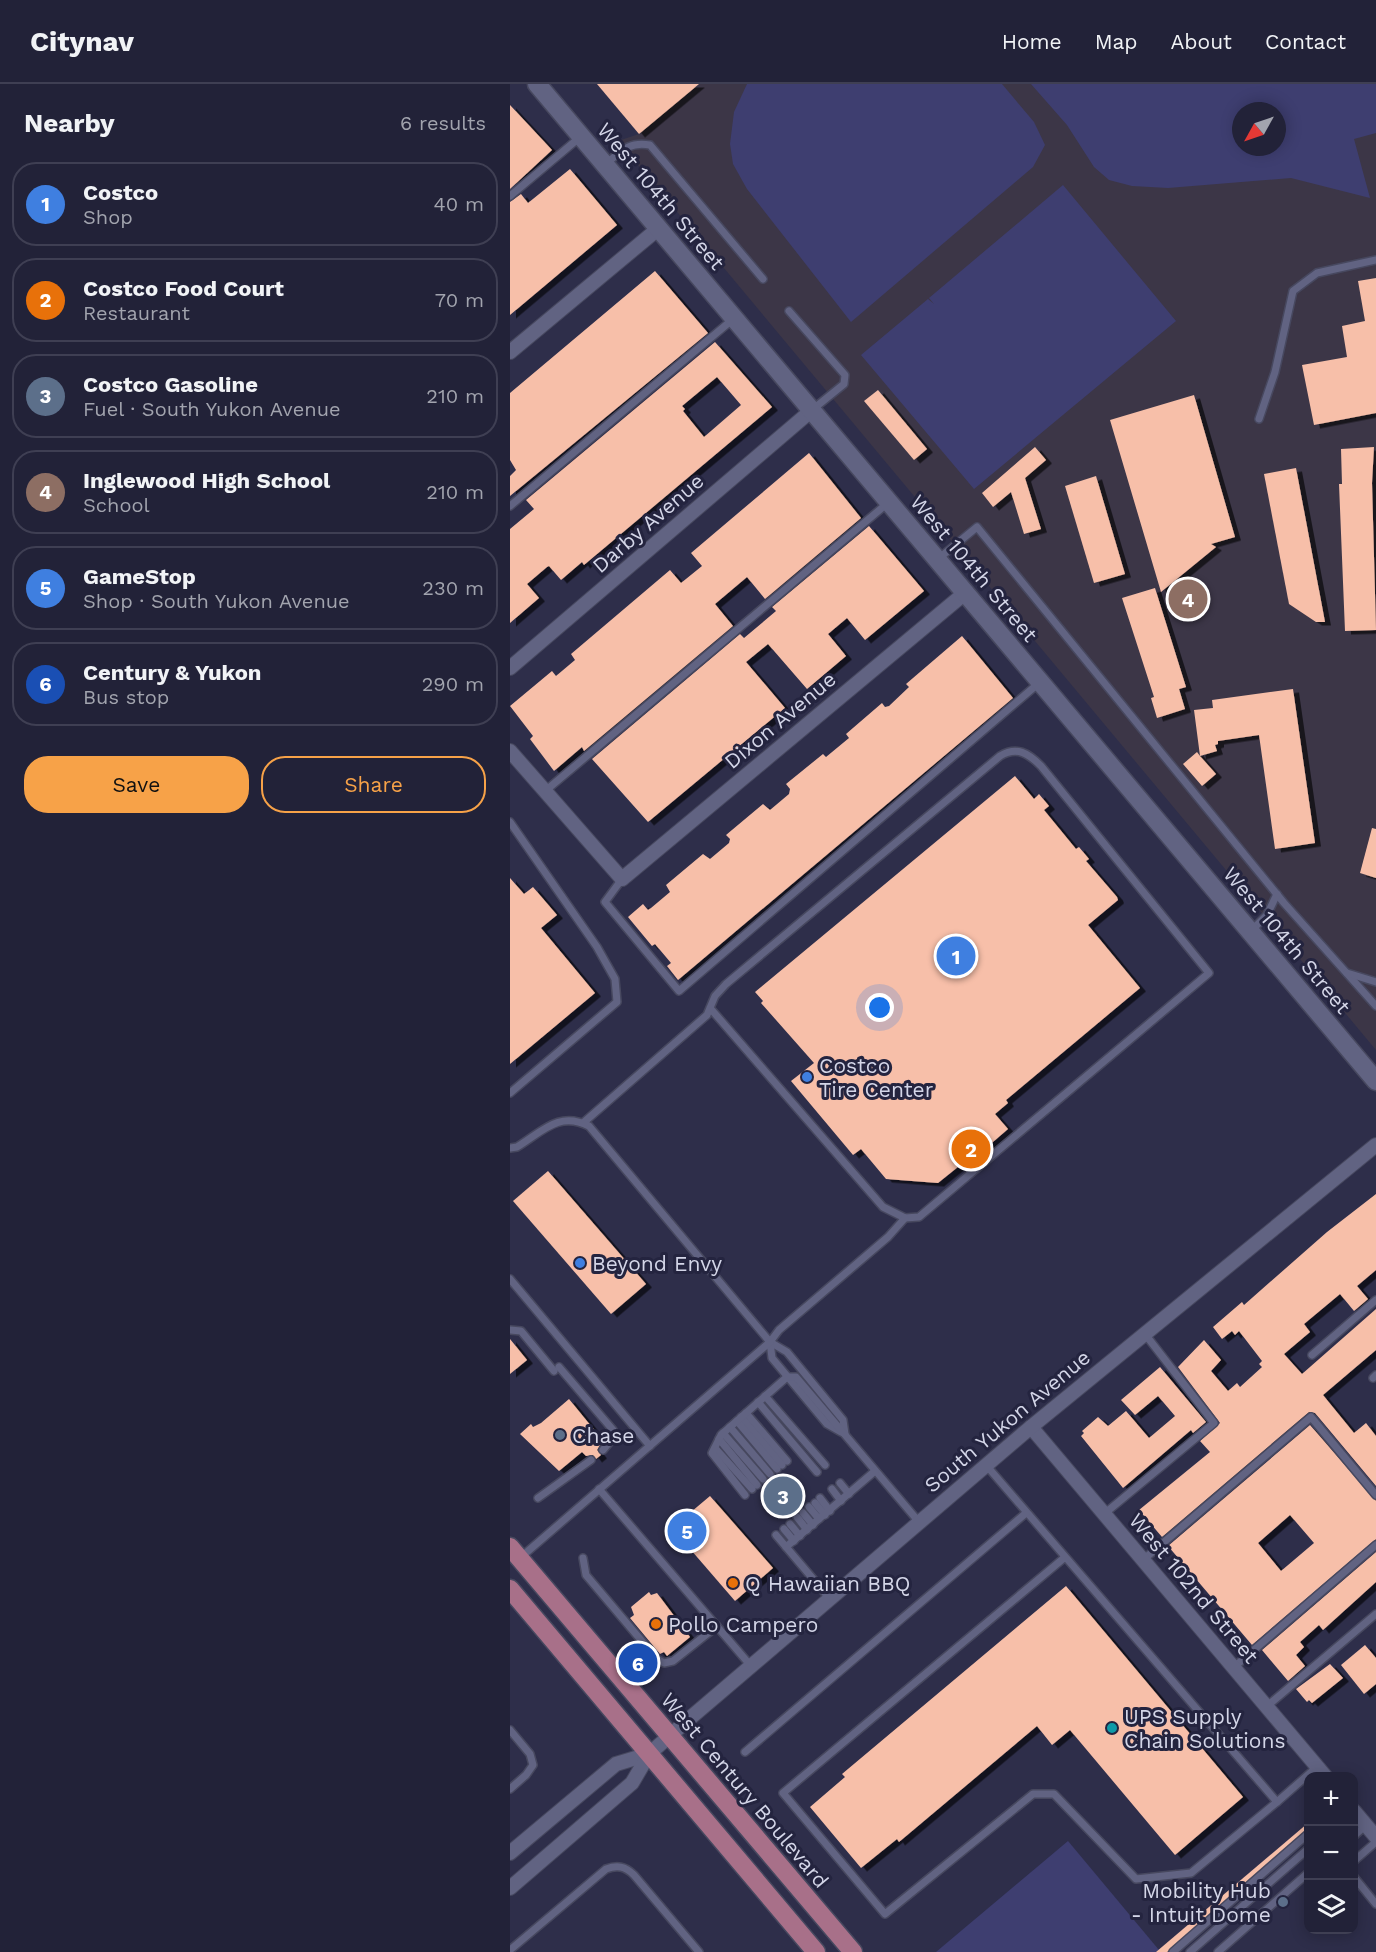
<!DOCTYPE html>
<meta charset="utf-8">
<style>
:root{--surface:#222238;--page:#2a2a40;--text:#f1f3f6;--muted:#a2a4ae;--line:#3f3f53;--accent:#f7a248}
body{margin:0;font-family:"Work Sans",sans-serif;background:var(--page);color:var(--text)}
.controls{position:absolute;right:18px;bottom:18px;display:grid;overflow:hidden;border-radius:12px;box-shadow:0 3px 15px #0003}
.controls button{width:54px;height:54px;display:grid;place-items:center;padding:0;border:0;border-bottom:2px solid var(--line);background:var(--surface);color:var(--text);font:30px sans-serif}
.compass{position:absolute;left:722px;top:18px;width:54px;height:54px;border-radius:50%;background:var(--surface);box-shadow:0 3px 15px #0003;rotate:230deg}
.you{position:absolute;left:370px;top:924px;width:21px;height:21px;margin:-15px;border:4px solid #fff;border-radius:50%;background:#1a73e8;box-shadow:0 0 0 9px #1a73e833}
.badge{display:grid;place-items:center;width:39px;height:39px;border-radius:50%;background:var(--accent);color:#fff;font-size:20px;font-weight:700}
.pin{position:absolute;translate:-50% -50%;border:3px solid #fff;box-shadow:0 2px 6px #0006}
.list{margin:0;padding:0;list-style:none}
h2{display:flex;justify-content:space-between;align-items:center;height:78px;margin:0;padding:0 24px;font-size:26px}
h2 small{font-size:20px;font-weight:400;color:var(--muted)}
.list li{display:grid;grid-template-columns:39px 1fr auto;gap:18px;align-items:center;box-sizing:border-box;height:84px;margin:0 12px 12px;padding:0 12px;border:2px solid var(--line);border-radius:24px}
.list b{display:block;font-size:22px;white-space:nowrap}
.list p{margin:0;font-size:20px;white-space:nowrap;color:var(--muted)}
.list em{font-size:20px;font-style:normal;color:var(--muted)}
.actions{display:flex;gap:12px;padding:18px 24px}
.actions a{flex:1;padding:14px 0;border:2px solid var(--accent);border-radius:24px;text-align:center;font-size:21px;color:var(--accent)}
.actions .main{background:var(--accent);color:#111}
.icon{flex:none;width:33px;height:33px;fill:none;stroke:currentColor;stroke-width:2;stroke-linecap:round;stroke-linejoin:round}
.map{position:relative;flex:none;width:866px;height:1868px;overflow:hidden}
header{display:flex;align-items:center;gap:36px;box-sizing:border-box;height:84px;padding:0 30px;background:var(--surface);border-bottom:2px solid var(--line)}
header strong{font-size:28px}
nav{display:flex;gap:33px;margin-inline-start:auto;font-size:21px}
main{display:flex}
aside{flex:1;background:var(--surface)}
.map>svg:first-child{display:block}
</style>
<header>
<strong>Citynav</strong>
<nav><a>Home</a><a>Map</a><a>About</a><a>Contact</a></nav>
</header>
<main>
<aside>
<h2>Nearby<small>6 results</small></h2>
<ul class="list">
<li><span class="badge" style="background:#3f7fe0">1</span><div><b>Costco</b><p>Shop</p></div><em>40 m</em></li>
<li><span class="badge" style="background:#e8710a">2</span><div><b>Costco Food Court</b><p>Restaurant</p></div><em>70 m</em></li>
<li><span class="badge" style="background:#5c6f8a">3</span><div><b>Costco Gasoline</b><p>Fuel · South Yukon Avenue</p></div><em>210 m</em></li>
<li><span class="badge" style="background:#8d6e63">4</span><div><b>Inglewood High School</b><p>School</p></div><em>210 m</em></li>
<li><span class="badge" style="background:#3f7fe0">5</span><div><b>GameStop</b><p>Shop · South Yukon Avenue</p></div><em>230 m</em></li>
<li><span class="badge" style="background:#1a4fb4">6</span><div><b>Century &amp; Yukon</b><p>Bus stop</p></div><em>290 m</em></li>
</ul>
<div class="actions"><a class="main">Save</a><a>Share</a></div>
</aside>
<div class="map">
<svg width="866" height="1868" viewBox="0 0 866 1868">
<defs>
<filter id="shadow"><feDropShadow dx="6" dy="3.5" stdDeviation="0" flood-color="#0009"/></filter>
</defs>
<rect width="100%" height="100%" fill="#2e2e4a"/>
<!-- education -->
<path fill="#3c3647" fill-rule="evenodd" d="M189 0H866V966L108 57 129 50ZM731 27H767V63H731Z"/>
<!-- green -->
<g fill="#3e3e70" fill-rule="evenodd">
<polygon points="237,0 492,0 524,38 535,61 523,83 341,238 237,105 223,80 220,60 224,28"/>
<path d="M521 0H866V49L844 55 860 114 781 94 658 104 622 102 599 96 584 83 557 41ZM731 27H767V63H731Z"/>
<polygon points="553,101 666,237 464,405 351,271 418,215 424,220 419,214"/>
<polygon points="558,1757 649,1866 646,1868 426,1868"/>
</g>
<!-- building -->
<g fill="#f7bfa9" fill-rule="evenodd" filter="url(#shadow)">
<polygon points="87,0 189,0 129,50"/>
<polygon points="0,21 42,66 0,105"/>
<polygon points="60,85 107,141 0,231 0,118 11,110 18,119"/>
<polygon points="145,187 198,249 0,412 0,392 6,386 0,376 0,309"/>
<polygon points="866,194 866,329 804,341 792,281 837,273 832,242 855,237 848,197"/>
<path d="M205 258 262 323 74 481 72 478 51 496 39 482 37 483 17 500 29 514 0 539V445L24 425 16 416ZM207 293 231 321 194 353 173 327 175 325 172 322Z"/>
<polygon points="368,306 417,365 404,376 354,317"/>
<polygon points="684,311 725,453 701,460 706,463 651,508 600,336"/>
<polygon points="525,363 536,376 515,394 531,445 514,450 501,408 483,423 472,409"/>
<polygon points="864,363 862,399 866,546 835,547 829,400 832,400 831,365"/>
<polygon points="299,369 351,434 255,515 237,493 205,520 223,542 74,667 72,663 44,687 20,655 23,652 0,622 42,587 46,592 65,576 61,570 160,486 171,499 192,482 181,469"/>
<polygon points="786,384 815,538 806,538 779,520 754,390"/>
<polygon points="586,392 615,490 584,499 555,402"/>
<polygon points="359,442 414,507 355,556 337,534 318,550 336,572 297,605 258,560 236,578 275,624 138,738 82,675 230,550 234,554 266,527 262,523"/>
<polygon points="645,504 676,603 669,605 675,625 647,634 641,614 644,613 612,514"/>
<polygon points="452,552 503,614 168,896 157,882 161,879 145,860 142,862 118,833 133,820 138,826 141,824 160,808 156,801 193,770 200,775 219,759 220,755 216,751 253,720 260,726 279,710 280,705 276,700 313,670 316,673 339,654 336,650 372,619 375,623 379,622 399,603 396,600"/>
<polygon points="783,605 805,759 765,765 749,651 708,657 708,660 705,661 707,667 690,672 706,690 692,702 673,680 687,668 690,672 684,626 703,624 702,616"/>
<polygon points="505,692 524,715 529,710 539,722 534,726 566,765 569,763 579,775 576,777 607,813 608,816 578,841 630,904 496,1016 498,1019 485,1030 498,1045 476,1064 474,1062 428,1099 376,1095 351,1065 343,1071 281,997 304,979 251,919 253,917 245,908"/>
<polygon points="862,744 866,745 866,794 850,789"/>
<polygon points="0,794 14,810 23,803 47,831 31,844 85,909 0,980"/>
<polygon points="38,1087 136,1200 101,1230 3,1117"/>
<polygon points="866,1110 866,1186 847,1202 858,1215 844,1227 830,1210 794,1240 800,1248 774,1270 792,1290 866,1225 866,1266 813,1311 844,1349 856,1339 866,1352 866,1402 805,1329 799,1328 652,1453 629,1426 700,1368 690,1357 710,1339 668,1283 694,1256 711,1276 701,1287 718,1307 727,1299 730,1303 752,1283 749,1280 752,1277 729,1247 725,1251 722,1247 712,1255 703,1243 732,1218 734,1221 817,1148"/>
<polygon points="0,1255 17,1276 0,1290"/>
<polygon points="650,1283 696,1338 683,1349 681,1346 613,1404 571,1352 574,1349 572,1347 588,1333 598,1342 616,1327 639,1354 665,1332 648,1312 625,1331 611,1316"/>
<polygon points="59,1315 90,1353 86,1356 90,1361 87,1366 91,1371 86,1375 83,1371 76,1372 72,1368 49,1387 10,1350 21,1340 23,1343 31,1339"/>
<path d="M800 1341 866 1417V1455L742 1561 658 1462ZM780 1431 804 1459 771 1487 748 1459Z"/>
<polygon points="200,1412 263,1484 225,1517 162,1444"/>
<polygon points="866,1468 866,1498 813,1546 809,1541 790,1558 794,1563 786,1571 795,1582 778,1597 752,1566"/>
<polygon points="556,1502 733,1713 665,1771 560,1646 542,1661 527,1642 389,1758 387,1755 351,1784 300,1723 335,1693 332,1690"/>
<polygon points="139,1508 141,1511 147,1509 180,1553 157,1572 154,1568 150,1570 120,1534 124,1531 121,1523"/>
<polygon points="855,1561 866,1574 866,1600 854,1610 831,1581"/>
<polygon points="820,1580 833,1594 802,1619 799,1616 797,1618 786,1605"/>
<polygon points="798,1739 798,1745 657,1868 646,1868"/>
</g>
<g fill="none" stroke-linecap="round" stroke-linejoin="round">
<!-- lane casing -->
<g stroke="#47485f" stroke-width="10">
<g id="lane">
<path d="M97 79C111 67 120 57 140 61L253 195"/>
<polyline points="0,112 69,54"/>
<polyline points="279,227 335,291 334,300 302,326"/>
<polyline points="749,335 765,288 783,207 807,189 866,176"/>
<polyline points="0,422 222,236"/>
<polyline points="428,475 467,443 774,819 866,922"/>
<polyline points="34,708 379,418"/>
<polyline points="0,738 87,863 105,895 107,918 0,1009"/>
<polyline points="112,795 95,818 169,907 529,599"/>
<polyline points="741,847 757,831 767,810"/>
<polyline points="837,889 866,898"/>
<path d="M73 1039 197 931 205 912 216 900 490 672C507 662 518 669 531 682L699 889 409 1133 395 1134 373 1123 200 924"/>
<path d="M0 1064 7 1063C33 1047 49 1027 79 1042L260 1258 277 1268 333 1336 335 1350"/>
<polyline points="0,1195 140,1362"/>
<polyline points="0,1246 11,1247 44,1287"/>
<polyline points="260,1258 262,1274 317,1340 331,1348"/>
<polyline points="802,1271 866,1216"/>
<polyline points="49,1283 103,1346 103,1354 93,1366"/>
<polyline points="863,1294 866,1291"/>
<polyline points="255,1312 315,1381"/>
<polyline points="248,1318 307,1388"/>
<polyline points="236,1329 277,1377"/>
<polyline points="231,1333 272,1381"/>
<polyline points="227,1337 267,1385"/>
<polyline points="220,1343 260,1390"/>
<polyline points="213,1349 253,1395"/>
<polyline points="209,1355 247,1401"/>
<polyline points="205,1364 242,1405"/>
<polyline points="476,1381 767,1718 681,1789 626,1795 544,1710 523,1710 375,1830 273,1709 554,1474"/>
<polyline points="330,1399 339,1410"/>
<polyline points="89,1405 241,1582"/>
<polyline points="322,1405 331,1417"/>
<polyline points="235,1411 202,1369 211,1351 277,1293 286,1293 409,1438"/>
<polyline points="28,1414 81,1376"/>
<polyline points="310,1414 320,1427"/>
<polyline points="305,1419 315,1431"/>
<polyline points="299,1423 309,1435"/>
<polyline points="293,1429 303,1441"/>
<polyline points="594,1430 704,1339 635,1250"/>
<polyline points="287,1433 297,1446"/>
<polyline points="280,1440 290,1452"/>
<polyline points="274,1445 284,1457"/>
<polyline points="266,1451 320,1515"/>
<polyline points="276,1463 365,1387"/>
<polyline points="10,1474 260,1258 269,1246 378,1153 395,1134"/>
<polyline points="73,1474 76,1491 147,1575 154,1579 163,1577 207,1542"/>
<polyline points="633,1476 801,1333 866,1411"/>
<polyline points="723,1584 866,1461"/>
<polyline points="756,1623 866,1530"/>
<polyline points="0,1646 20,1670 23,1681 16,1691 0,1705"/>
<polyline points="235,1668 516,1429"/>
<polyline points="767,1718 807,1683"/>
<polyline points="844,1752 856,1741"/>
<polyline points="844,1777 866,1758"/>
<polyline points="844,1793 866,1820"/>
<path d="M0 1866 96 1785C107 1781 115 1782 124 1791L189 1868"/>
<polyline points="663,1868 798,1750"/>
<polyline points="680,1868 798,1765"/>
<polyline points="708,1868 798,1789"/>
</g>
</g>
<!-- street casing -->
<g stroke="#47485f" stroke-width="16">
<g id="street">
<polyline points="0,268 149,144"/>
<polyline points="0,584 302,326"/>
<polyline points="0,667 112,795 455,509"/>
<polyline points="521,1343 815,1692"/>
<polyline points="844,1727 866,1753"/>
<polyline points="0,1769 106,1680 139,1670"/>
<polyline points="0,1804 122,1699 139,1670 179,1635 521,1343 866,1061"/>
</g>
</g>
<!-- secondary casing -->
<g stroke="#47485f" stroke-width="21">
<polyline id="secondary" points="27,0 866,997"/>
</g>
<!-- primary casing -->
<g stroke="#47485f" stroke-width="21">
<g id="primary">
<polyline points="0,1463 343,1868"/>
<polyline points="0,1505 306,1868"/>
</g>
</g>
<!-- lane -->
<use href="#lane" stroke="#616382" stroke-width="7"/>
<!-- street -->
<use href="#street" stroke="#616382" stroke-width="14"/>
<!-- secondary -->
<use href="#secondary" stroke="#616382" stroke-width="18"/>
<!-- primary -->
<use href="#primary" stroke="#a87089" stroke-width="18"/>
</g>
<!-- markers -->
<g fill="#3f7fe0" stroke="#24243f" stroke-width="2">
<circle cx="297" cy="993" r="6"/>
<circle cx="70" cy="1179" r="6"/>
</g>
<g fill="#5c6f8a" stroke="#24243f" stroke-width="2">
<circle cx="50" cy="1351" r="6"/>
<circle cx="773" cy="1818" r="6"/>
</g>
<g fill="#e8710a" stroke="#24243f" stroke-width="2">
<circle cx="223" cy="1499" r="6"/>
<circle cx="146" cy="1540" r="6"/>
</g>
<circle fill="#0f9aa8" stroke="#24243f" stroke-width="2" cx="602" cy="1644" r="6"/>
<g text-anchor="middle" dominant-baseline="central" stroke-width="6" stroke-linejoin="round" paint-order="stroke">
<!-- street labels -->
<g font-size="21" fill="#d4d6e8" stroke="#24243f">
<text transform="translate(151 112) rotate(50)">West 104th Street</text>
<text transform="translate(138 439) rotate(-41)">Darby Avenue</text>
<text transform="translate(464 484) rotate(50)">West 104th Street</text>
<text transform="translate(270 636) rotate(-40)">Dixon Avenue</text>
<text transform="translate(777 856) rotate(50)">West 104th Street</text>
<text transform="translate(497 1337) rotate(-40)">South Yukon Avenue</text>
<text transform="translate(684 1504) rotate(50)">West 102nd Street</text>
<text transform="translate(235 1706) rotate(50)">West Century Boulevard</text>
</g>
<!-- poi labels -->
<g font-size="21" fill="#d4d6e8" stroke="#24243f" text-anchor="start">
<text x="309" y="981">Costco<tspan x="309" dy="24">Tire Center</tspan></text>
<text x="82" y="1179">Beyond Envy</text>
<text x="62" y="1351">Chase</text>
<text x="235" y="1499">Q Hawaiian BBQ</text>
<text x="158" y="1540">Pollo Campero</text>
<text x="614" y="1632">UPS Supply<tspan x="614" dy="24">Chain Solutions</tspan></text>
<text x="761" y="1806" text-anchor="end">Mobility Hub<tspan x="761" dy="24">- Intuit Dome</tspan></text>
</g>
</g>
</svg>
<div class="controls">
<button>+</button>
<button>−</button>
<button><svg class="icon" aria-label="layers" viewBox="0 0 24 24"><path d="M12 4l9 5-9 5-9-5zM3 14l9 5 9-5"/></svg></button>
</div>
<svg class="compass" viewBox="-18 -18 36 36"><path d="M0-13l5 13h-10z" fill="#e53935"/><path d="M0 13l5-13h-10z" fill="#a2a4ae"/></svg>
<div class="you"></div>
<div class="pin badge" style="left:446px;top:872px;background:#3f7fe0">1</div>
<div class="pin badge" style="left:461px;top:1065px;background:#e8710a">2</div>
<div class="pin badge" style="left:273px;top:1412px;background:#5c6f8a">3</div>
<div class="pin badge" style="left:678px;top:515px;background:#8d6e63">4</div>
<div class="pin badge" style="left:177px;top:1447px;background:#3f7fe0">5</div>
<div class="pin badge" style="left:128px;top:1579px;background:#1a4fb4">6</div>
</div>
</main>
